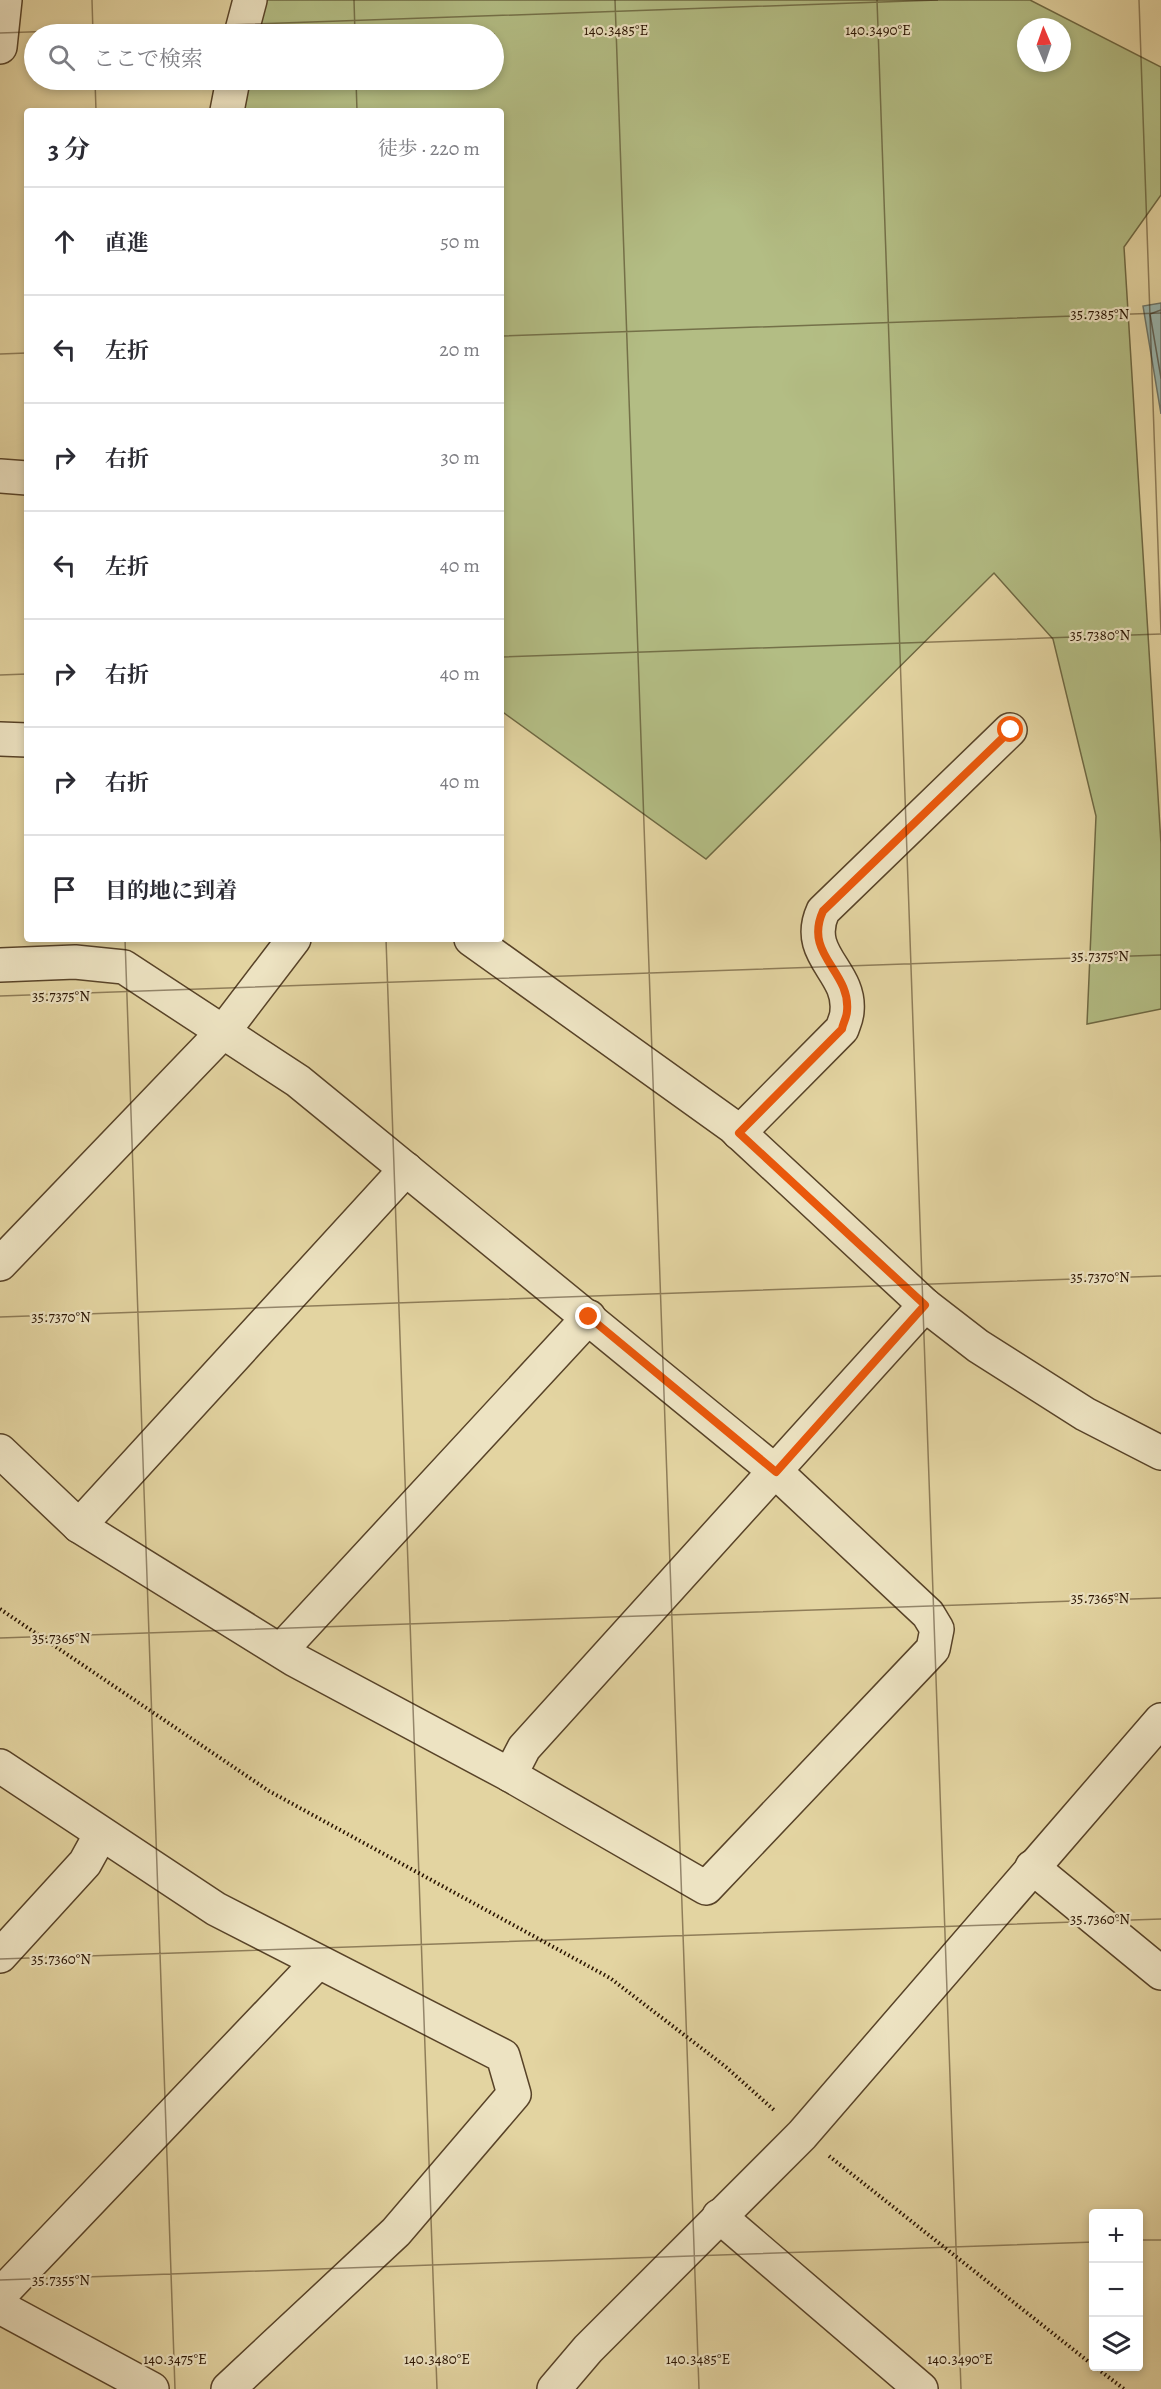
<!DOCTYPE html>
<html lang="ja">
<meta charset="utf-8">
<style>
:root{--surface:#fff;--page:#f7f7f7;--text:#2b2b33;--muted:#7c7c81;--line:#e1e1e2}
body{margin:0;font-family:Alegreya,"Noto Serif JP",serif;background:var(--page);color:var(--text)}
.controls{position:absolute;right:18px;bottom:18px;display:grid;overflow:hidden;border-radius:6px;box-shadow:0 3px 9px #0003}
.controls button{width:54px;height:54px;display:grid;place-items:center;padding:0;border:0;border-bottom:2px solid var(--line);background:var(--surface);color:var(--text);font:30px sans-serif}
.compass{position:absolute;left:1017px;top:18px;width:54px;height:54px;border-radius:50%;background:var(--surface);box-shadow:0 3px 9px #0003;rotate:358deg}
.stop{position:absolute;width:18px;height:18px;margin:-14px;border:4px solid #ea580c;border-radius:50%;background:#fff}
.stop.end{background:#ea580c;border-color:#fff;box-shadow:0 2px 6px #0008}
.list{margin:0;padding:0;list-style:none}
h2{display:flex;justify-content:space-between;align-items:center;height:78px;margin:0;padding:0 24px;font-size:26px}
h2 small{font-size:20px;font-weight:400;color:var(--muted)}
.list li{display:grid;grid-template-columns:39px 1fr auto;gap:18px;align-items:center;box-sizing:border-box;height:108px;padding:0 24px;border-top:2px solid var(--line)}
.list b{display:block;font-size:22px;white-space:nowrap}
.list em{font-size:20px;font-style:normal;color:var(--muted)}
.icon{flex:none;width:33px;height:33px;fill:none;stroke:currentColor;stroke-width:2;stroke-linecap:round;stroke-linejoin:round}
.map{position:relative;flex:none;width:1161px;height:2389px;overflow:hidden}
.search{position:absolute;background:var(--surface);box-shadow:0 3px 9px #0003;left:24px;top:24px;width:480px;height:66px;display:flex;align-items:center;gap:15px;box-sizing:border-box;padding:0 21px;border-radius:33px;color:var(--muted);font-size:22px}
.panel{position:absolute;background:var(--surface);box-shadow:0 3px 9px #0003;left:24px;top:108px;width:480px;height:834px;border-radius:6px}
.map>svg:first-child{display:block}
</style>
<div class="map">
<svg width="1161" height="2389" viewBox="0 0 1161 2389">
<rect width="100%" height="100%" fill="#e3d4a1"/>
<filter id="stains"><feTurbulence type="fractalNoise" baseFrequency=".00333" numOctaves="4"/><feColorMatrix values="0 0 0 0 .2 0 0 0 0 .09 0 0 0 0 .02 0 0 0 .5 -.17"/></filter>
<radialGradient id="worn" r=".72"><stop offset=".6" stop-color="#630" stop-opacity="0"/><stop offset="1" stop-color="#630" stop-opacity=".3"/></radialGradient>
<!-- green -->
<path fill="#b3bd84" stroke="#6e6842" stroke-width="1.5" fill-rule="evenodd" d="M261 0H1030L1161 67V195L1124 247 1161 844V1009L1087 1024 1096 816 1053 639 994 573 706 859 504 713 501 717V111H242L247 80H494V34H253ZM1026 27H1062V63H1026Z"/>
<!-- water -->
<polygon fill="#99b6af" stroke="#6c7569" stroke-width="1.5" points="1161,303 1161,414 1143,306"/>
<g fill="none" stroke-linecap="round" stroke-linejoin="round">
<!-- shore -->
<polyline stroke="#616458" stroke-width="1.5" points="1161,310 1150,314 1161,378"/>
<!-- minor casing -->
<g stroke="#584328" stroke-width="36">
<g id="minor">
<polyline points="241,34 250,0"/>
<polyline points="0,47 5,0"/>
<polyline points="227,111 233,80"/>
<polyline points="0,476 27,478"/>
<polyline points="0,965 75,962 124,967 298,1081 776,1472 928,1614 937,1629 933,1649 706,1888 510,1775 295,1660 79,1526 0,1451"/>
<path d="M739 1133 842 1029C844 1023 847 1017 847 1011 851 971 803 955 823 911L1010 730"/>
<polyline points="0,1264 223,1032 294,939"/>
<polyline points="79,1526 406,1169"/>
<polyline points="281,1650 589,1317"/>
<polyline points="0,1766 216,1909 503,2056 514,2094 396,2232 228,2389"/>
<polyline points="510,1775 524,1748 925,1305"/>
<polyline points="1032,1867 1161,1973"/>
<polyline points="0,1956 85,1863 101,1834"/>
<polyline points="719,2216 921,2389"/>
<polyline points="0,2295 318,1962"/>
<polyline points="0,2307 152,2389"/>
<polyline points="554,2389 588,2349 802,2135 1161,1720"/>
</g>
</g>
<!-- tertiary casing -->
<g stroke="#584328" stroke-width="36">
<g id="tertiary">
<polyline points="0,739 27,740"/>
<polyline points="471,939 732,1126 925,1305 978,1346 1085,1414 1161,1453"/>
</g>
</g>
<!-- path -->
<g stroke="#291300" stroke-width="4" stroke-dasharray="1.5 3" stroke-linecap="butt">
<polyline points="0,1609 269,1791 610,1978 726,2067 775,2111"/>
<polyline points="829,2156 1094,2366"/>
<polyline points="1094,2366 1124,2389"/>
</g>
<!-- minor -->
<use href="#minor" stroke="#ede3c2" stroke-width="33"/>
<!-- tertiary -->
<use href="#tertiary" stroke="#ede3c2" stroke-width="33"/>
</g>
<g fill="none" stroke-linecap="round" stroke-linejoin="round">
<!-- route -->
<path stroke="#ea580c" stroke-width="8" d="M589 1317 776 1472 925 1305 739 1133 842 1029C843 1023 847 1017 847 1011 851 971 803 955 823 911L1011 730"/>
</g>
<!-- ticks -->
<path fill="none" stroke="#291300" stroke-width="1.5" stroke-opacity="0.45" d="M92 0 93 34M354 0 355 34M615 0 699 2389M877 0 961 2389M1139 0 1161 633M0 33 938 0M95 80 96 111M356 80 357 111M501 336 1161 313M0 354 27 353M501 657 1161 634M0 675 27 674M125 939 175 2389M386 939 437 2389M0 996 1161 955M0 1317 1161 1276M0 1638 1161 1598M0 1959 1161 1919M1138 2240H1161M0 2280 1094 2242"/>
<g font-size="15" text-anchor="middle" fill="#291300" stroke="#ede3c2" stroke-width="4.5" stroke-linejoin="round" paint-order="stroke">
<text x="616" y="35">140.3485°E</text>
<text x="878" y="35">140.3490°E</text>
<text x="1100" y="319">35.7385°N</text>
<text x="1100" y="640">35.7380°N</text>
<text x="1100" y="961">35.7375°N</text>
<text x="61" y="1001">35.7375°N</text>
<text x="1100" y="1282">35.7370°N</text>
<text x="61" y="1322">35.7370°N</text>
<text x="1100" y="1603">35.7365°N</text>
<text x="61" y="1643">35.7365°N</text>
<text x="1100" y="1924">35.7360°N</text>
<text x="61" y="1964">35.7360°N</text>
<text x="61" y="2285">35.7355°N</text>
<text x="175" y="2364">140.3475°E</text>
<text x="437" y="2364">140.3480°E</text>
<text x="698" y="2364">140.3485°E</text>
<text x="960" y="2364">140.3490°E</text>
</g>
<rect width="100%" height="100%" filter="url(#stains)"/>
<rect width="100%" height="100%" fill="url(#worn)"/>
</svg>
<div class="controls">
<button>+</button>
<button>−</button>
<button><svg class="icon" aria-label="layers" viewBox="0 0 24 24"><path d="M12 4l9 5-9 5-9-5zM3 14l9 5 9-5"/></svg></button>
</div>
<svg class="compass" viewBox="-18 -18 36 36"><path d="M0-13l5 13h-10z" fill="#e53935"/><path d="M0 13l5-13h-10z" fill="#7c7c81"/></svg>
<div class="stop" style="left:1011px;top:730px"></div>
<div class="stop end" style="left:589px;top:1317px"></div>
<div class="search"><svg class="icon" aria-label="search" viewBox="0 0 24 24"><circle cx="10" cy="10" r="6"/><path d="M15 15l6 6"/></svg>ここで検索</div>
<section class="panel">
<h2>3 分<small>徒歩 · 220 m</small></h2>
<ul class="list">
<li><svg class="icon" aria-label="ahead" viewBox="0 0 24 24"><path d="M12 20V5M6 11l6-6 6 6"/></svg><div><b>直進</b></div><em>50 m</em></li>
<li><svg class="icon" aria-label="left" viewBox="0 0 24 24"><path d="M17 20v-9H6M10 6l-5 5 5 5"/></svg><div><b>左折</b></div><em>20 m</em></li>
<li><svg class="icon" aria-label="right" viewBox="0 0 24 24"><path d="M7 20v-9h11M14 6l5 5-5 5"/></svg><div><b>右折</b></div><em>30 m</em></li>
<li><svg class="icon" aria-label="left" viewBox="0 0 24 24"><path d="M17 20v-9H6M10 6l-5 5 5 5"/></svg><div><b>左折</b></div><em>40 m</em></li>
<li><svg class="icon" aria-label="right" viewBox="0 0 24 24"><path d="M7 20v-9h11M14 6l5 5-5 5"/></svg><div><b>右折</b></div><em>40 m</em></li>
<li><svg class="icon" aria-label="right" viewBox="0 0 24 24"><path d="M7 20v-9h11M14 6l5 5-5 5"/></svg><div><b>右折</b></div><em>40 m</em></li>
<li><svg class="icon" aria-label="arrive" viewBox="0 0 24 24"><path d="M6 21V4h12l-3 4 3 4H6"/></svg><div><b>目的地に到着</b></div></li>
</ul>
</section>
</div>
